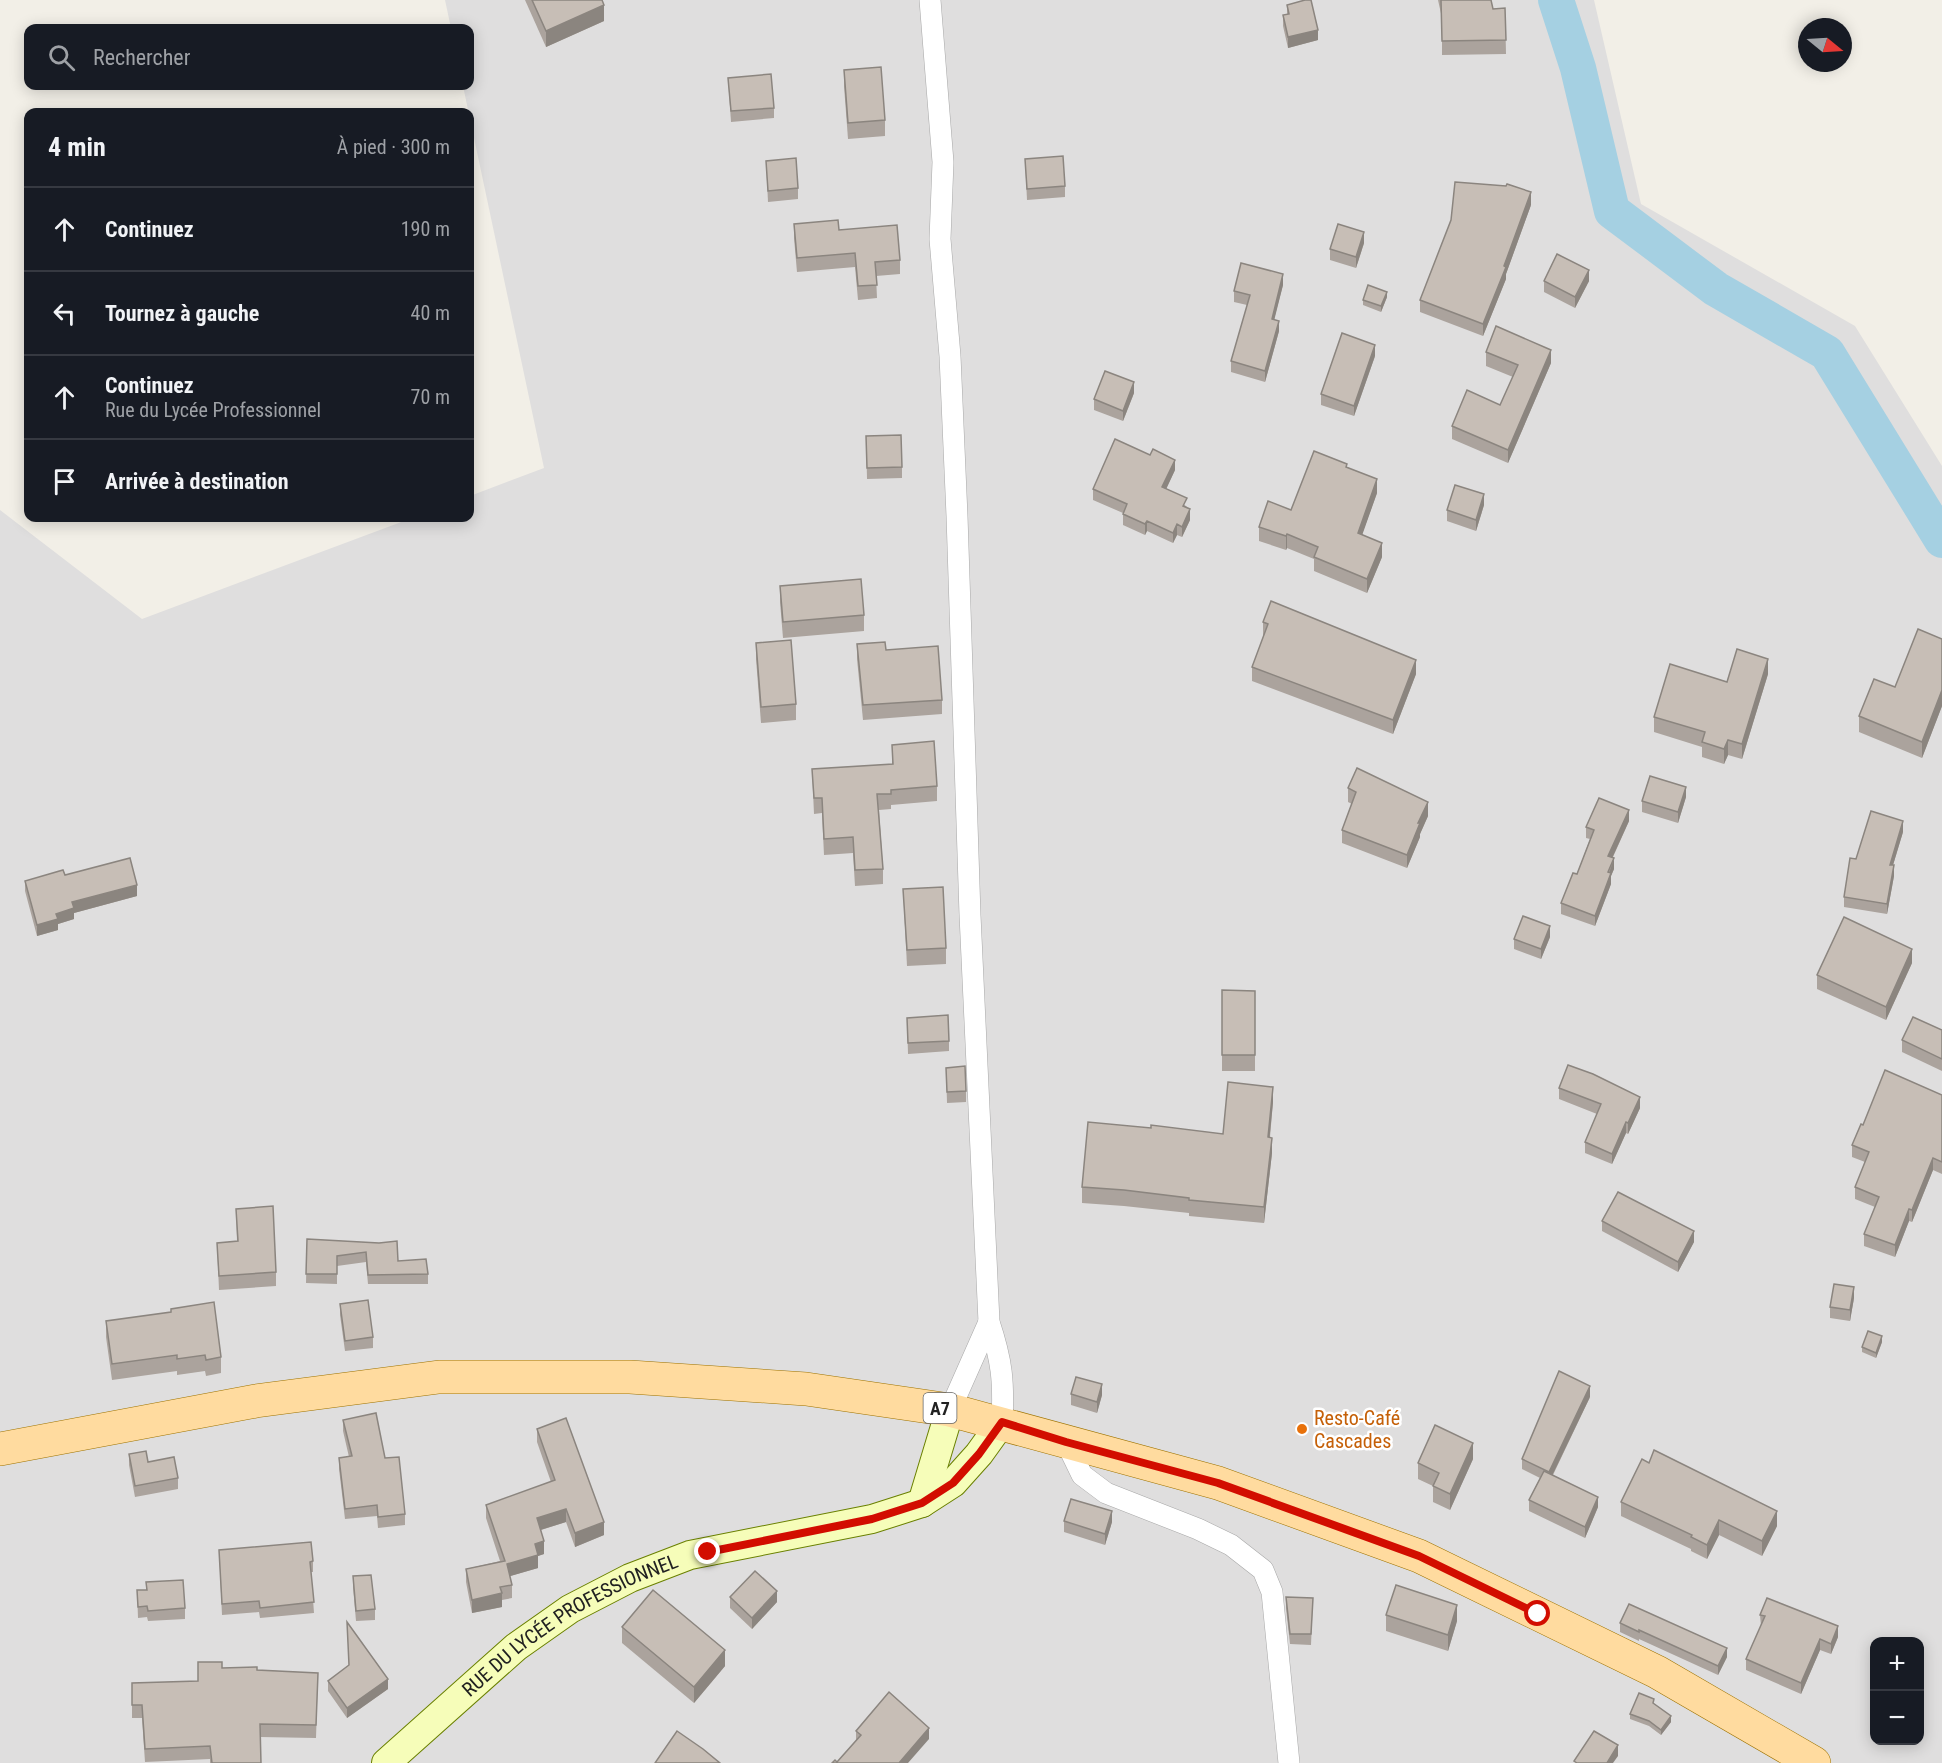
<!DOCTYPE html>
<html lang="fr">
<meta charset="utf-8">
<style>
:root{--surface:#171b24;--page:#242831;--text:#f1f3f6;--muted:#9ea1a6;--line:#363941}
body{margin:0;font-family:"Roboto Condensed",sans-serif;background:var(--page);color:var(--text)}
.controls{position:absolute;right:18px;bottom:18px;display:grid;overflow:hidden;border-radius:12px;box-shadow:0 3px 15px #0003}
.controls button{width:54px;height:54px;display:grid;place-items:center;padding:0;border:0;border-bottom:2px solid var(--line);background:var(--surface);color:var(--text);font:30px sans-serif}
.compass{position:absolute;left:1798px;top:18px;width:54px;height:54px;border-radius:50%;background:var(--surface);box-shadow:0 3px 15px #0003;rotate:108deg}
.stop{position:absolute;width:18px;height:18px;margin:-14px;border:4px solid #d20d00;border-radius:50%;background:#fff}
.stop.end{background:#d20d00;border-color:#fff;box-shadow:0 2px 6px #0008}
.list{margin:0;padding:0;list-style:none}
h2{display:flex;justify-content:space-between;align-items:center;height:78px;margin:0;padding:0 24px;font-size:26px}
h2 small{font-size:20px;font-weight:400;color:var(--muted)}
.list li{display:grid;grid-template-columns:39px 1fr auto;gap:18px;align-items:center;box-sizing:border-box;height:84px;padding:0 24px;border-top:2px solid var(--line)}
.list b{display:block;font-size:22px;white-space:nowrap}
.list p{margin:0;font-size:20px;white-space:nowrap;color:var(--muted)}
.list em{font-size:20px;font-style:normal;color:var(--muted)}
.icon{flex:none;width:33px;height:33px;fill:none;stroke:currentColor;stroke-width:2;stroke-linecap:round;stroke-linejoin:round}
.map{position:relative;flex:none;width:1942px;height:1763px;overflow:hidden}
.search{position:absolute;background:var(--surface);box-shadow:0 3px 15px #0003;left:24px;top:24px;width:450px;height:66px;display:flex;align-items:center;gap:15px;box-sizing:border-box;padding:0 21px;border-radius:12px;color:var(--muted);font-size:22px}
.panel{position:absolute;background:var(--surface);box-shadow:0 3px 15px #0003;left:24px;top:108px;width:450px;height:414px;border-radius:12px}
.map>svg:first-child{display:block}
</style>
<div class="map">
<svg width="1942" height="1763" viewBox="0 0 1942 1763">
<rect width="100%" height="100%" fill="#f2efe7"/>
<!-- residential -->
<path fill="#dfdede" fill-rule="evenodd" d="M445 0H1594L1641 204 1855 326 1942 466V1763H0V510L142 619 412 518H470V496L544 468 463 86H470V28H451ZM1874 1642H1920V1740H1874Z"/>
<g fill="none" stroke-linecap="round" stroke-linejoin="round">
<!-- river -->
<polyline stroke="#a5d0e2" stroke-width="36" points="1556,0 1578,68 1612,211 1716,289 1827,353 1942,540"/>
<!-- street casing -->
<g stroke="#a8a8a8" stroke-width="22">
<g id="street">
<path d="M930 0 943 162 940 239 950 356 957 516 970 915 989 1322C1002 1361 1004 1381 1002 1422"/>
<polyline points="950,1410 989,1322"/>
<polyline points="1066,1442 1082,1475 1106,1493 1198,1529 1231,1545 1263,1570 1272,1592 1289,1763"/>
</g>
</g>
<!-- secondary casing -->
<g stroke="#6a8000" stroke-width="30">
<g id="secondary">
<polyline points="922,1503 950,1410"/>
<path id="s1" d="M386 1763 516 1647 570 1609 630 1578 690 1555 872 1519 922 1503 953 1483 979 1454 1002 1422"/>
</g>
</g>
<!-- primary casing -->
<g stroke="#9e7300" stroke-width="34">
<polyline id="primary" points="0,1449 256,1401 439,1377 630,1377 806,1389 950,1410 1218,1483 1419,1556 1657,1672 1814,1763"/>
</g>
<!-- street -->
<use href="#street" stroke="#fff" stroke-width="21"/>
<!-- secondary -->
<use href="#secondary" stroke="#f6fdb9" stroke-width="28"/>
<!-- primary -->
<use href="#primary" stroke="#ffdb9f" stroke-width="33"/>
</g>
<!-- wall -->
<g fill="#aba39d">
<polygon points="525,0 602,0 604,21 546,47"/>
<polygon points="1438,0 1491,0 1493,9 1505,8 1506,54 1442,55 1442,18"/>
<polygon points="1287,5 1318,40 1288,48 1283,26 1283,15 1287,14"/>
<polygon points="844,70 885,120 885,136 848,139 844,86"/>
<polygon points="728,78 774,108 774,118 731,122"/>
<polygon points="1025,159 1065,186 1065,197 1027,200"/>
<polygon points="766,161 798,188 798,199 768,202"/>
<polygon points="1531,205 1506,274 1506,279 1483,336 1420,312 1420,300"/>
<polygon points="794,224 900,260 900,274 876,276 877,298 858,300 855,267 797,272 794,238"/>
<polygon points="1364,243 1356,268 1330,260 1330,249"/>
<polygon points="1544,281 1589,281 1575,308 1544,292"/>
<polygon points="1283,285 1274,319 1279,331 1265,382 1231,372 1231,361 1247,305 1234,302 1234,291"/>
<polygon points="1387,297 1381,312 1363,305 1363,300"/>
<polygon points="1486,352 1551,363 1508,463 1452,439 1452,426 1500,405 1513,377 1486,366"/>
<polygon points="1375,356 1354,416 1321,405 1321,394"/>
<polygon points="1134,393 1123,421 1094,410 1094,399"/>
<polygon points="866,436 902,467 902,478 867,479"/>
<polygon points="1347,468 1377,493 1362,534 1382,557 1367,593 1314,571 1314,559 1287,548 1286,550 1259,541 1259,527 1291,510"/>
<polygon points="1175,470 1166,489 1187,507 1190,520 1182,537 1177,535 1173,543 1147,531 1145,535 1123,525 1123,513 1093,500 1093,489"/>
<polygon points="1484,505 1476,531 1447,521 1447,510"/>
<polygon points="780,586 864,615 864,631 783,638 780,602"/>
<polygon points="1263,622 1416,674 1393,734 1252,681 1252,667 1264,636 1263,636"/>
<polygon points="1942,639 1942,706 1922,758 1859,732 1859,716 1895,687"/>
<polygon points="756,643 796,704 796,720 761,723 756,659"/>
<polygon points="857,644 886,650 942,700 942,714 863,720 857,659"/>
<polygon points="1768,674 1742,759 1728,755 1724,764 1702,757 1702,747 1654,732 1654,717 1727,682"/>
<polygon points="892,745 937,786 937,801 891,805 891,809 879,810 883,869 883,884 855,886 853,853 824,855 822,813 814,814 812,769 892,764"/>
<polygon points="1348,788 1428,816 1420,834 1420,837 1407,868 1342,843 1342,830 1352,804 1348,802"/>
<polygon points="1686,797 1678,823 1642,812 1642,801"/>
<polygon points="1629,821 1613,857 1614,869 1611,876 1611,884 1595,926 1561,914 1561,903 1577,874 1590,839 1586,838 1586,827"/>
<polygon points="1903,832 1893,865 1894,876 1887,914 1844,907 1844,897 1856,859"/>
<polygon points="65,875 137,896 74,913 74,919 58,924 58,930 37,936 25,891 25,881"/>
<polygon points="903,889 946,948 946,964 907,966"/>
<polygon points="1550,937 1541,959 1514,949 1514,939"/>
<polygon points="1912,963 1886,1020 1817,989 1817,975"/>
<polygon points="1222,990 1255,991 1255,1071 1222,1071"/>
<polygon points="907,1018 949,1041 949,1051 908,1054"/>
<polygon points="1942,1030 1942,1071 1902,1052 1902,1040"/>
<polygon points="946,1068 966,1091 966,1102 947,1103"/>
<polygon points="1559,1088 1640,1108 1628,1134 1626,1133 1612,1164 1585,1153 1585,1142 1597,1114 1559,1099"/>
<polygon points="1942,1095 1942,1174 1933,1170 1912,1222 1909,1221 1895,1257 1864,1246 1864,1234 1875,1207 1855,1199 1855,1187 1865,1162 1852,1157 1852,1145 1863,1125"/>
<polygon points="1273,1102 1270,1137 1272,1153 1264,1223 1189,1216 1189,1213 1124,1206 1082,1203 1082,1187 1223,1134"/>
<polygon points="236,1209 276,1272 276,1286 219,1290 217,1243 237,1241"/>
<polygon points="1602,1221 1694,1242 1678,1272 1602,1231"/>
<polygon points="307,1239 379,1243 398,1261 428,1274 428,1284 368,1284 366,1262 337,1266 337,1284 306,1283"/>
<polygon points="1854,1298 1850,1321 1830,1318 1830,1307"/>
<polygon points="340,1304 373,1337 373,1348 345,1351 340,1315"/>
<polygon points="106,1321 221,1357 221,1373 206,1376 205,1371 177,1375 177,1371 112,1380 106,1337"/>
<polygon points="1882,1342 1876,1358 1862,1352 1862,1347"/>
<polygon points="1071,1394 1102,1395 1097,1413 1071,1405"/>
<polygon points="1590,1397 1553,1475 1598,1507 1585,1538 1529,1511 1529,1500 1540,1478 1522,1469 1522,1459"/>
<polygon points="343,1420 385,1458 405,1514 405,1525 378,1528 377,1516 345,1519 339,1469 339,1458 349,1457 343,1431"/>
<polygon points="537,1429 604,1535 575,1547 566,1522 541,1530 544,1554 538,1556 538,1568 510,1576 512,1585 512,1598 502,1600 502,1607 472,1613 466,1582 466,1569 500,1561 486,1518 486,1505 551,1482 537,1442"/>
<polygon points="129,1454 148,1462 178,1478 178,1489 135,1497 129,1465"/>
<polygon points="1473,1459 1450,1510 1433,1502 1433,1486 1418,1479 1418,1463"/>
<polygon points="1621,1502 1777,1526 1762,1556 1719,1535 1707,1559 1691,1551 1691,1549 1621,1516"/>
<polygon points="1064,1521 1112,1522 1105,1545 1064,1532"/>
<polygon points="219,1550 313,1561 313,1572 311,1572 314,1613 260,1618 259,1612 222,1615"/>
<polygon points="353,1576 375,1609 375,1620 356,1621 353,1587"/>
<polygon points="146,1582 185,1608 185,1619 148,1621 147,1617 138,1618 137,1590 146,1590"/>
<polygon points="730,1597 777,1602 752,1629 730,1608"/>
<polygon points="1286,1597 1313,1598 1311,1645 1290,1644 1286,1608"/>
<polygon points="1386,1615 1457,1621 1448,1651 1386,1631"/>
<polygon points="1760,1615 1838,1637 1831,1654 1820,1650 1801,1694 1746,1670 1746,1659 1761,1626"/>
<polygon points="347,1622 388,1689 347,1718 328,1691 328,1681 349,1666"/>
<polygon points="1620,1623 1727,1657 1718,1675 1639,1639 1639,1641 1620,1632"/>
<polygon points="622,1627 725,1666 694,1703 622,1643"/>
<polygon points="222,1668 318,1673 316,1738 260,1737 261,1763 210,1763 210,1759 145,1762 142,1718 132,1718 132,1683 198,1681"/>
<polygon points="1654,1704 1671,1722 1661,1735 1649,1726 1630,1719 1630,1714"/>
<polygon points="856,1731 929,1739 837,1762 856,1741"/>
</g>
<!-- shaded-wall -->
<g fill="#8b857f">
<polygon points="604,5 604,21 546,47 546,31"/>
<polygon points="1318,30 1318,40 1288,48 1288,37"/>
<polygon points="1531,192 1531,205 1506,274 1506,279 1483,336 1483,324"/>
<polygon points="1364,232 1364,243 1356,268 1356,257"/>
<polygon points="1589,270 1589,281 1575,308 1575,297"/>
<polygon points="1283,274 1283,285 1272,329 1272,319"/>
<polygon points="1387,292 1387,297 1381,312 1381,306"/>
<polygon points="1279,321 1279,331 1265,382 1265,371"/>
<polygon points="1375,345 1375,356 1354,416 1354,406"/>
<polygon points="1551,350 1551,363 1508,463 1508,450"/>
<polygon points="1134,382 1134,393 1123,421 1123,411"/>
<polygon points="1175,460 1175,470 1162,498 1162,487"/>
<polygon points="1377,479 1377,493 1358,547 1358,533"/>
<polygon points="1484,494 1484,505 1476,531 1476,520"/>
<polygon points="1190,509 1190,520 1182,537 1182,527"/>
<polygon points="1147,521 1147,531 1145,535 1145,524"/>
<polygon points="1177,524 1177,535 1173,543 1173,533"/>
<polygon points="1287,534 1287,548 1286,550 1286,536"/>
<polygon points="1382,543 1382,557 1367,593 1367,579"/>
<polygon points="1768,659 1768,674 1742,759 1742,744"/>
<polygon points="1416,660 1416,674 1393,734 1393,720"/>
<polygon points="1942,690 1942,706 1922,758 1922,742"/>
<polygon points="1728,740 1728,755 1724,764 1724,749"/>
<polygon points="1686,787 1686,797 1678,823 1678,812"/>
<polygon points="1428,802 1428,816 1420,834 1420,837 1407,868 1407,855 1418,823"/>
<polygon points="1629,810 1629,821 1608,867 1608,856"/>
<polygon points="1903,821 1903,832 1890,875 1890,865"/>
<polygon points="1614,858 1614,869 1611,876 1611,884 1595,926 1595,916"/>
<polygon points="1894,865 1894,876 1887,914 1887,904"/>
<polygon points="137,885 137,896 74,913 74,919 58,924 58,930 37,936 37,925 72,902"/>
<polygon points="1550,926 1550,937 1541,959 1541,949"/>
<polygon points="1912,949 1912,963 1886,1020 1886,1007"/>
<polygon points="1273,1087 1273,1102 1268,1153 1268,1137"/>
<polygon points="1640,1097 1640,1108 1628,1134 1628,1123"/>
<polygon points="1626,1122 1626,1133 1612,1164 1612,1154"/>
<polygon points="1272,1138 1272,1153 1264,1223 1264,1207"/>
<polygon points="1933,1158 1933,1170 1912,1222 1912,1210"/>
<polygon points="1909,1209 1909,1221 1895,1257 1895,1245"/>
<polygon points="1694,1231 1694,1242 1678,1272 1678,1262"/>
<polygon points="1854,1287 1854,1298 1850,1321 1850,1310"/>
<polygon points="1882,1336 1882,1342 1876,1358 1876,1353"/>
<polygon points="1102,1384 1102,1395 1097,1413 1097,1402"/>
<polygon points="1590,1386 1590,1397 1549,1482 1549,1472"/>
<polygon points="1473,1443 1473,1459 1450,1510 1450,1494"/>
<polygon points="1598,1497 1598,1507 1585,1538 1585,1527"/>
<polygon points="566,1509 566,1522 537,1531 537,1518"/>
<polygon points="1112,1511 1112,1522 1105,1545 1105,1534"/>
<polygon points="1777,1511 1777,1526 1762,1556 1762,1541"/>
<polygon points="1719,1520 1719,1535 1707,1559 1707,1545"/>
<polygon points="604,1522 604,1535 575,1547 575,1533"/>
<polygon points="544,1541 544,1554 538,1556 538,1568 507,1577 507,1564 535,1544"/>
<polygon points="777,1591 777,1602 752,1629 752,1618"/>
<polygon points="502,1593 502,1607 472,1613 472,1600"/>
<polygon points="1457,1605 1457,1621 1448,1651 1448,1635"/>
<polygon points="1838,1626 1838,1637 1831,1654 1831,1644"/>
<polygon points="1820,1639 1820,1650 1801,1694 1801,1683"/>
<polygon points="1727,1648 1727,1657 1718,1675 1718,1666"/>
<polygon points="725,1650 725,1666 694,1703 694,1687"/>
<polygon points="388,1679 388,1689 347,1718 347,1708"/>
<polygon points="1671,1716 1671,1722 1661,1735 1661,1730"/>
<polygon points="929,1728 929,1739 908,1763 899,1763"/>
<polygon points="1618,1745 1618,1756 1613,1763 1607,1763"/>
</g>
<!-- building -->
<g fill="#c7beb6" stroke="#8b857f" stroke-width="1.5">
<polygon points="532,0 602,0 604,5 546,31"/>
<polygon points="1305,0 1311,0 1318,30 1288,37 1283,15 1289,14 1287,5"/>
<polygon points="1441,0 1491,0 1493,9 1505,8 1506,40 1442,41"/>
<polygon points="881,67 885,120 848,123 844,70"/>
<polygon points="771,74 774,108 731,111 728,78"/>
<polygon points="1063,156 1065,186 1027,189 1025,159"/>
<polygon points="796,158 798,188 768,191 766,161"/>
<polygon points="1455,182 1506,186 1507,184 1531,192 1504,266 1506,267 1483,324 1420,300 1451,220"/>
<polygon points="838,220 839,230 897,225 900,260 875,262 877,285 858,286 855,253 797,258 794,224"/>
<polygon points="1338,224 1364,232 1356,257 1330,249"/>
<polygon points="1557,254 1589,270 1575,297 1544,281"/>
<polygon points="1241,263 1283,274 1272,319 1279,321 1265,371 1231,361 1250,295 1234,291"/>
<polygon points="1368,285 1387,292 1381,306 1363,300"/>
<polygon points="1496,326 1551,350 1508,450 1452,426 1467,390 1500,405 1518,365 1486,352"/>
<polygon points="1342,333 1375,345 1354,406 1321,394"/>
<polygon points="1105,371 1134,382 1123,411 1094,399"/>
<polygon points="901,435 902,467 867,468 866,436"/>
<polygon points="1115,439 1150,455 1153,449 1175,460 1162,487 1187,498 1183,506 1190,509 1182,527 1177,524 1173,533 1147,521 1145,524 1123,514 1127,504 1093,489"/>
<polygon points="1314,451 1347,464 1346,467 1377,479 1358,533 1382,543 1367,579 1314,557 1318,547 1287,534 1286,536 1259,527 1268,501 1291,510"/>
<polygon points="1455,485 1484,494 1476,520 1447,510"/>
<polygon points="861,579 864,615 783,622 780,586"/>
<polygon points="1271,601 1416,660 1393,720 1252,667 1268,624 1263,622"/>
<polygon points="1918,629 1942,639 1942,690 1922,742 1859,716 1874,679 1895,687"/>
<polygon points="791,640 796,704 761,707 756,643"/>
<polygon points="885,642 886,650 938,646 942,700 863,705 857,644"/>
<polygon points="1737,649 1768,659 1742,744 1728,740 1724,749 1702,742 1705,732 1654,717 1670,664 1727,682"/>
<polygon points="934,741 937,786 891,790 891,794 877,794 883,869 855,870 853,837 824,839 822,798 814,798 812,769 893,764 892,745"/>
<polygon points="1357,768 1428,802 1418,823 1420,823 1407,855 1342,830 1356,792 1348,788"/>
<polygon points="1650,776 1686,787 1678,812 1642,801"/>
<polygon points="1599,798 1629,810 1608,856 1614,858 1608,872 1611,873 1595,916 1561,903 1573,873 1577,874 1594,830 1586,827"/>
<polygon points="1871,811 1903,821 1890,865 1894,865 1887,904 1844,897 1850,858 1856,859"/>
<polygon points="130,858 137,885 72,902 74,908 56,914 58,919 37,925 25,881 63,870 65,875"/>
<polygon points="943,887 946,948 907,950 903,889"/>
<polygon points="1523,916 1550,926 1541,949 1514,939"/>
<polygon points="1844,917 1912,949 1886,1007 1817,975"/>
<polygon points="1222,990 1255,991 1255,1055 1222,1055"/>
<polygon points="948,1015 949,1041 908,1043 907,1018"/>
<polygon points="1913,1017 1942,1030 1942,1059 1902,1040"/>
<polygon points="1568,1065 1593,1074 1640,1097 1628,1123 1626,1122 1612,1154 1585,1142 1601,1104 1559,1088"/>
<polygon points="965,1066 966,1091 947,1092 946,1068"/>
<polygon points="1885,1070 1942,1095 1942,1162 1933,1158 1912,1210 1909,1209 1895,1245 1864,1234 1879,1197 1855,1187 1869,1152 1852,1145 1861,1124 1863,1125"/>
<polygon points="1228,1082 1273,1087 1268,1137 1272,1138 1264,1207 1189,1200 1189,1198 1124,1190 1082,1187 1088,1122 1151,1128 1151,1125 1223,1134"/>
<polygon points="1618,1192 1694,1231 1678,1262 1602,1221"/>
<polygon points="273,1206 276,1272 219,1276 217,1243 238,1241 236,1209"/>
<polygon points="307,1239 379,1243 397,1241 398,1261 426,1259 428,1274 368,1275 366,1252 337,1256 337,1274 306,1274"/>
<polygon points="1834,1284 1854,1287 1850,1310 1830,1307"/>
<polygon points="368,1300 373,1337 345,1341 340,1304"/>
<polygon points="214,1302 221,1357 206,1360 205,1355 177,1359 177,1355 112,1364 106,1321 171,1312 171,1309"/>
<polygon points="1868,1331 1882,1336 1876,1353 1862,1347"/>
<polygon points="1559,1371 1590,1386 1549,1472 1522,1459"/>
<polygon points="1076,1377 1102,1384 1097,1402 1071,1394"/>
<polygon points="376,1413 385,1458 399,1457 405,1514 378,1517 377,1505 345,1509 339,1458 352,1456 343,1420"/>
<polygon points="566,1418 604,1522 575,1533 566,1509 537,1518 544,1541 535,1544 538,1555 507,1564 512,1585 500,1587 502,1593 472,1600 466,1569 505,1561 486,1505 555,1480 537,1429"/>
<polygon points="1435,1425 1473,1443 1450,1494 1433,1486 1439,1473 1418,1463"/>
<polygon points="1654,1450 1777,1511 1762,1541 1719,1520 1707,1545 1691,1537 1692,1535 1621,1502 1642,1459 1649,1463"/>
<polygon points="146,1451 148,1462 174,1457 178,1478 135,1486 129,1454"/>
<polygon points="1544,1471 1598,1497 1585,1527 1529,1500"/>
<polygon points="1071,1499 1112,1511 1105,1534 1064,1521"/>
<polygon points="311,1542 313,1561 310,1562 314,1602 260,1608 259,1601 222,1604 219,1550"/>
<polygon points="755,1571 777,1591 752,1618 730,1597"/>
<polygon points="371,1575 375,1609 356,1611 353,1576"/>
<polygon points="183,1580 185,1608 148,1611 147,1606 138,1607 137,1590 147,1590 146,1582"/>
<polygon points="1396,1585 1457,1605 1448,1635 1386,1615"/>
<polygon points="653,1590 725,1650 694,1687 622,1627"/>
<polygon points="1286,1597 1313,1598 1311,1634 1290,1634"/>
<polygon points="1767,1598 1838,1626 1831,1644 1820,1639 1801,1683 1746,1659 1765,1616 1760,1615"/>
<polygon points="1629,1604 1727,1648 1718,1666 1639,1630 1639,1632 1620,1623"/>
<polygon points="347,1622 388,1679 347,1708 328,1681 349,1665"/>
<polygon points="198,1662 222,1662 222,1668 257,1667 257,1670 318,1673 316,1725 260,1724 261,1763 212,1763 210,1746 145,1749 142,1705 132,1705 132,1683 198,1681"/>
<polygon points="889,1692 929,1728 899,1763 832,1763 835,1760 837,1762 861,1735 856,1731"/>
<polygon points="1639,1693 1654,1699 1653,1703 1671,1716 1661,1730 1649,1721 1630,1714"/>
<polygon points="677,1731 703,1749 720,1763 655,1763"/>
<polygon points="1594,1731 1618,1745 1607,1763 1577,1763 1574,1761"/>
</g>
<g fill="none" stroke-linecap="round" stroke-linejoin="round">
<!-- route -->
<polyline stroke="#d20d00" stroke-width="8" points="708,1552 872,1519 922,1503 953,1483 979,1454 1002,1422 1066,1442 1218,1483 1419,1556 1538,1614"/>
</g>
<!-- markers -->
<circle fill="#e8710a" stroke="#fff" stroke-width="2" cx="1302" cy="1429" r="6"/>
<g text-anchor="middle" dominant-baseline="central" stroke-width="5" stroke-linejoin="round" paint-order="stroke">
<!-- shield labels -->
<rect fill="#fff" stroke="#646464" stroke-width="1.5" x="923.5" y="1393" width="33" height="30" rx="4.5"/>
<g font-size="18" font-weight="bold" fill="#212121">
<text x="940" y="1408">A7</text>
</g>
<!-- food labels -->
<g font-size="20" fill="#c56008" stroke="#fff" text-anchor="start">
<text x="1314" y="1418">Resto-Café<tspan x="1314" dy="23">Cascades</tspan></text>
</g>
<!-- street labels -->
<g font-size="20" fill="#212121" stroke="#fff">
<text stroke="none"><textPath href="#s1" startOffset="232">RUE DU LYCÉE PROFESSIONNEL</textPath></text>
</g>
</g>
</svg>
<div class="controls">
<button>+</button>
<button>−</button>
</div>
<svg class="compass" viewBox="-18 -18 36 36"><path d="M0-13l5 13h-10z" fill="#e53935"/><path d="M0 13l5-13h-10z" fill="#9ea1a6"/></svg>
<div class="stop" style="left:1538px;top:1614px"></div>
<div class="stop end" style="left:708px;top:1552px"></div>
<div class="search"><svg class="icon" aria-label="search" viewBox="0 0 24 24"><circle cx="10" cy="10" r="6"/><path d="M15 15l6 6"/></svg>Rechercher</div>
<section class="panel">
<h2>4 min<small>À pied · 300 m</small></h2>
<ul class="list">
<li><svg class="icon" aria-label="ahead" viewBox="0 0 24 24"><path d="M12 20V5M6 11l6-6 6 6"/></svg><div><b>Continuez</b></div><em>190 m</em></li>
<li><svg class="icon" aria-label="left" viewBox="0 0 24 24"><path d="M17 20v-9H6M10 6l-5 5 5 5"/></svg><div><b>Tournez à gauche</b></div><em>40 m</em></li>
<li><svg class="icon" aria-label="ahead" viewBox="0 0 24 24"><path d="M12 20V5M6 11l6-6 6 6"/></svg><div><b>Continuez</b><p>Rue du Lycée Professionnel</p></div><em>70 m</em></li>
<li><svg class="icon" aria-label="arrive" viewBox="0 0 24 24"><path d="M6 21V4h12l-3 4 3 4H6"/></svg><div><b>Arrivée à destination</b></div></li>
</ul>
</section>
</div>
